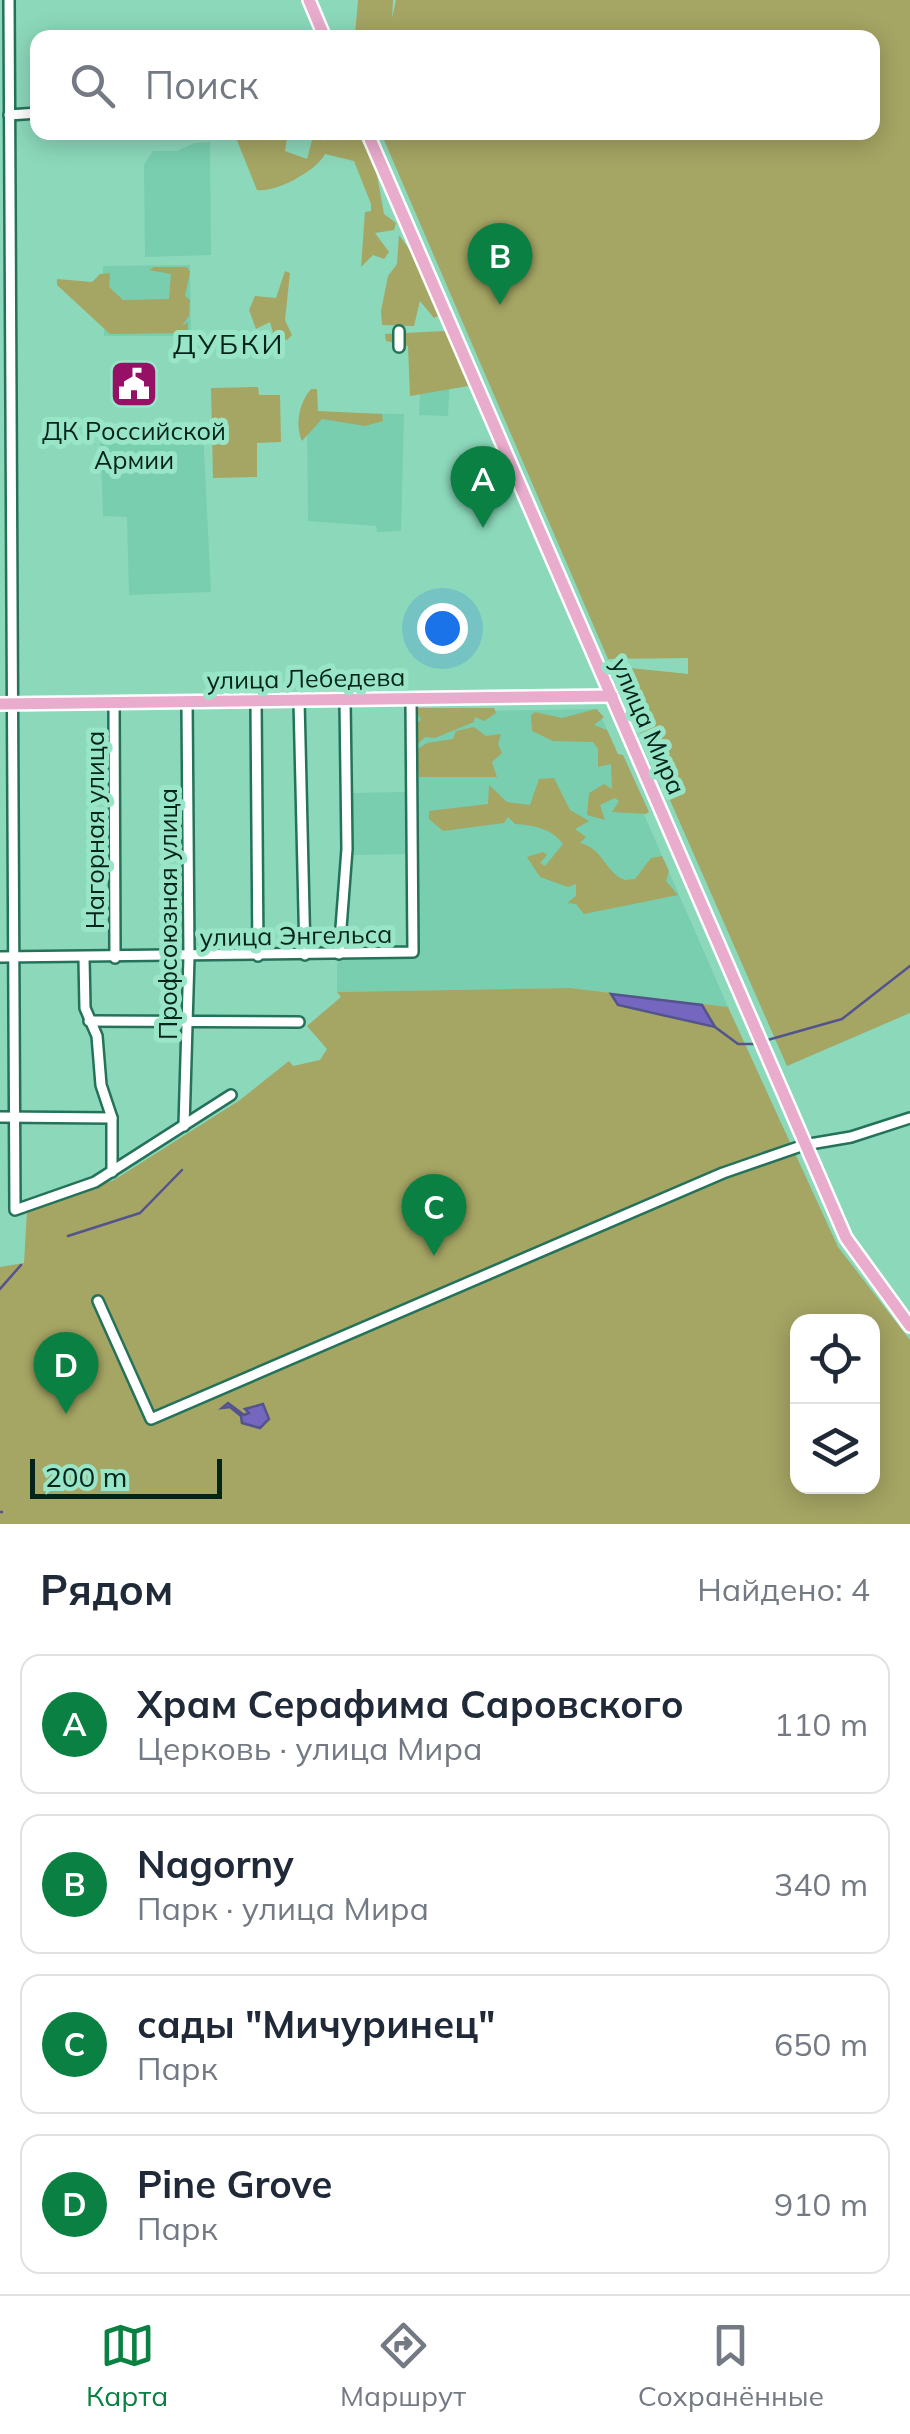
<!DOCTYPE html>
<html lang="ru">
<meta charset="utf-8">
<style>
:root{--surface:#fff;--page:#f2f2f3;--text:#1f2937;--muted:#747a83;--line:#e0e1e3;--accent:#0b8043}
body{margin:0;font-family:Mulish,sans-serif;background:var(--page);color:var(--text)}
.controls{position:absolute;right:30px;bottom:30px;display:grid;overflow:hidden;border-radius:20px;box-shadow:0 5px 25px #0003}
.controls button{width:90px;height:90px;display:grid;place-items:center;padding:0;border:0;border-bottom:2px solid var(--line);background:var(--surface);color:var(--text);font:50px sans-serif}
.scale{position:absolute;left:30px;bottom:25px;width:192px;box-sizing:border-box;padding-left:10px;border:5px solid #03241a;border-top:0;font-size:28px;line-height:35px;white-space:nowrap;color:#03241a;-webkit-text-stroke:8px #99e5c8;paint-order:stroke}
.you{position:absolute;left:442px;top:628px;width:35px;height:35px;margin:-25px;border:8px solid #fff;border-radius:50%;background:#1a73e8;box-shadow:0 0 0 15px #1a73e833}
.badge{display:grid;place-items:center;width:65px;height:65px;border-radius:50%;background:var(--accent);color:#fff;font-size:32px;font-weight:700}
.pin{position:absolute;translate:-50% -82px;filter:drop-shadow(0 2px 5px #0008)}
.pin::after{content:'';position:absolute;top:52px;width:35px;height:30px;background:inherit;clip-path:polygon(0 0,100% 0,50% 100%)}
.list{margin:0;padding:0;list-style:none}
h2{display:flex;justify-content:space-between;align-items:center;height:130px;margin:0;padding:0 40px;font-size:42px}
h2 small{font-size:32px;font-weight:400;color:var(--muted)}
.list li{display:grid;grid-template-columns:65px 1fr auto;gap:30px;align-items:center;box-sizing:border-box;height:140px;margin:0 20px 20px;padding:0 20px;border:2px solid var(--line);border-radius:20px}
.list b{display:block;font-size:38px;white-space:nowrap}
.list p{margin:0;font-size:32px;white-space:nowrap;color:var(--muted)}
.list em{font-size:32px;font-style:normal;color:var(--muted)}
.icon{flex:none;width:55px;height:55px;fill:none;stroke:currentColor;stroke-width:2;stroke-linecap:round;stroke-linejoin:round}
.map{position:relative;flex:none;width:910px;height:1524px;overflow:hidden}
.search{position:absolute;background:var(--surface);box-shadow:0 5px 25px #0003;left:30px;right:30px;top:30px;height:110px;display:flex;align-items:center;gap:25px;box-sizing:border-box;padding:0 35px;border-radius:20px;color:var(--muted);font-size:38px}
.sheet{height:770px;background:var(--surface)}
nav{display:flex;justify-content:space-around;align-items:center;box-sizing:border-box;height:140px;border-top:2px solid var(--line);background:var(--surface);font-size:28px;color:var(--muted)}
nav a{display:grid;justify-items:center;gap:5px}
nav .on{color:var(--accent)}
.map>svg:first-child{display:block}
</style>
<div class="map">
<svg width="910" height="1524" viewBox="0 0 910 1524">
<rect width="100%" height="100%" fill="#8cd8bb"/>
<!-- built -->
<g fill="#78ceaf">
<polygon points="210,142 211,255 145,257 144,165 153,151 177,151 194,143"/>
<polygon points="190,265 191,336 104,336 103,266"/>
<polygon points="421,376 450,377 448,416 419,415"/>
<polygon points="307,413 404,414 401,531 377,532 376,526 308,521"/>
<polygon points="100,431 203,432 211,592 129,595 127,517 103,516"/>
<polygon points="598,709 728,1007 569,988 337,992 337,963 344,957 413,957 414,712"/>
<polygon points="407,792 408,854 350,855 350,793"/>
</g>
<!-- green -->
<g fill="#a5a564" fill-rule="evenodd">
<polygon points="358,0 393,0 392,18 396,0 910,0 910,1013 787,1066 611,666 688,674 688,658 608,659 381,133 872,132 872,38 374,37 355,35"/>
<path d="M234 133H288L285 151 307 159 314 133H323L325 142 327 133H360L377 175 384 214 396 223 394 230 375 233 389 252 384 259 373 255 361 267 365 212 371 211V204L354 161 325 154C316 171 276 193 257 190Z"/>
<polygon points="399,235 417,260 440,315 434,318 420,301 414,326 382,325 381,311 388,276 397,264"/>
<polygon points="154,267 187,267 190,272 185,296 190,300 189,316 182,326 188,322 188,333 110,334 57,285 57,279 92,282 100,274 110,273 109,287 123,300 169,299 171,274 149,270"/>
<polygon points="285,271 290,273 285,320 292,335 287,340 274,336 270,322 256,329 249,310 255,296 276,298"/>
<polygon points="445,331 456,339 474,385 410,396 408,346 386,341 385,334"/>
<polygon points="258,387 259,395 280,395 281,442 257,443 257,477 213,478 211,388"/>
<path d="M311 389H317L318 411 382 414 383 421 365 426 322 419 302 441C295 424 299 403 311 389Z"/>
<polygon points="415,708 494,708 496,713 484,721 475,717 474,722 435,738 425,737 414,748 415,724 421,720"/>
<polygon points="596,709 604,717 594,725 607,730 618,754 623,755 649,812 646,814 612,812 619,801 615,798 600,805 605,820 587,815 589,793 604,784 612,789 611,764 598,767 598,749 593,742 553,741 532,731 531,715 535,712 562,718"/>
<polygon points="474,727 486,736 501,734 498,744 502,753 492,762 497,777 419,777 416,750 427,743 453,739 456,731"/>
<path d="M554 778 570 810 589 821 575 829 586 837 580 843C604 849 605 873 625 880L635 879 651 858 662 856 669 871 666 881 678 895 584 914 576 904 567 903 576 896V884L568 887 540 877 527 857 543 852 547 855 540 863 545 866 563 844C553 829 533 825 515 824L508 817 504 823 443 831 429 819V811L488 804 489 785 507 802 530 805 539 779Z"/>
<path d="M570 988 728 1007 838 1247 910 1340V1524H0V1267L24 1263 27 1211 114 1180 240 1100 289 1061 293 1066 320 1060 327 1049 307 1026 341 997 337 992ZM798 1322H872V1486H798Z"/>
</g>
<!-- water -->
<g fill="#7567c0" stroke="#53538e" stroke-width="2.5">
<polygon points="611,994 702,1005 715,1027 618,1005"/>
<polygon points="228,1403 244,1415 249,1413 245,1409 263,1404 269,1419 260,1428 242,1423 241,1416 230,1407 222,1408"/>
</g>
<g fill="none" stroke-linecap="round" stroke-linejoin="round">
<!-- stream -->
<g stroke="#53538e" stroke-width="2.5">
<polyline points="715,1027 738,1044 756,1044"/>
<polyline points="764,1041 842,1019 910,966"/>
<polyline points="68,1236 140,1213 182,1170"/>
<polyline points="0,1289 21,1265"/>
<polyline points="0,1512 2,1512"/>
</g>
<!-- minor casing -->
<g stroke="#24725a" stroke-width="14">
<g id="minor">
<polyline points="9,0 15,1210 95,1182 231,1095"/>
<polyline points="9,115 38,113"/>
<polyline points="399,347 399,331"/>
<polyline points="256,701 258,956"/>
<polyline points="299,701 305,955"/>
<polyline points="114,703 115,958"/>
<polyline points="339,954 347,849 345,700"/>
<polyline points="0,957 413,952 411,699"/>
<polyline points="84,958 85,1008 97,1036 101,1085 112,1118 112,1172"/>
<polyline points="89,1021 299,1022"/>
<polyline points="0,1117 112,1118"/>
<polyline points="184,1126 189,957 187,702"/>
<polyline points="98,1301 151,1419 723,1173 804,1145 851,1137 910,1118"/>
</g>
</g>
<!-- major casing -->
<g stroke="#fff" stroke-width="16">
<g id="major">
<polyline points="309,0 325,38"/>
<polyline points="367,132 846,1238 910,1326"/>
<polyline points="0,704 612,696"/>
</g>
</g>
<!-- minor -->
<use href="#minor" stroke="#fff" stroke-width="9"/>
<!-- major -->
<use href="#major" stroke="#e9accc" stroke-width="11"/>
</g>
<!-- icons -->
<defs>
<g id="civic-square" transform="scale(2.5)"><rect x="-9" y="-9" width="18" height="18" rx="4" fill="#961066" stroke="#99e5c8"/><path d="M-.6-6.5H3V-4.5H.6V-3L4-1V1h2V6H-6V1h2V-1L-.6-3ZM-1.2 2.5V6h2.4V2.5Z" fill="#fff"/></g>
</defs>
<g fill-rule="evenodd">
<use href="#civic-square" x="134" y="384"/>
</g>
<g text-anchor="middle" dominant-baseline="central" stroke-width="10" stroke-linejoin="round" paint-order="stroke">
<!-- poi labels -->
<g font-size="25" fill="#03241a" stroke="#99e5c8">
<text x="134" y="430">ДК Российской<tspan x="134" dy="29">Армии</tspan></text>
</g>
<!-- street labels -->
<g font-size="25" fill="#03241a" stroke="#99e5c8">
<text transform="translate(306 678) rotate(-1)">улица Лебедева</text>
<text transform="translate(649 726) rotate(66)">улица Мира</text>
<text transform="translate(94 830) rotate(-90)">Нагорная улица</text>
<text transform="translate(167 914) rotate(-90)">Профсоюзная улица</text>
<text transform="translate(296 935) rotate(-1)">улица Энгельса</text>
</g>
<!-- neighbourhood labels -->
<g font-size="28" letter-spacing="2.5" fill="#03241a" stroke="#99e5c8">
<text x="229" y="343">ДУБКИ</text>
</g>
</g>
</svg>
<div class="controls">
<button><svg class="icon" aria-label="locate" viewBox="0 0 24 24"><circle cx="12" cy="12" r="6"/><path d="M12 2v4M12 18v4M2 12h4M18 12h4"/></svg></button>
<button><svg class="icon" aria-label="layers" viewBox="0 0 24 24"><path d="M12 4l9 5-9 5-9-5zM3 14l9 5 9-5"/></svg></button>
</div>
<div class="scale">200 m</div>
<div class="you"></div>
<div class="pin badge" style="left:483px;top:528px">A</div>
<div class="pin badge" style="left:500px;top:305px">B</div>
<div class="pin badge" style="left:434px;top:1256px">C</div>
<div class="pin badge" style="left:66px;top:1414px">D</div>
<div class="search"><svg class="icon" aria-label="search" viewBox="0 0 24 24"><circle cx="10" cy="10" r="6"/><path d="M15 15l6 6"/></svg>Поиск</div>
</div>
<section class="sheet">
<h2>Рядом<small>Найдено: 4</small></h2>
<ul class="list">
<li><span class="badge">A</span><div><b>Храм Серафима Саровского</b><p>Церковь · улица Мира</p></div><em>110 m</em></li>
<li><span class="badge">B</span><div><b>Nagorny</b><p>Парк · улица Мира</p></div><em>340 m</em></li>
<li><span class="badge">C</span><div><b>сады &quot;Мичуринец&quot;</b><p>Парк</p></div><em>650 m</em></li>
<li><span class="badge">D</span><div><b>Pine Grove</b><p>Парк</p></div><em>910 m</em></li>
</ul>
</section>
<nav>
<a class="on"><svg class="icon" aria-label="map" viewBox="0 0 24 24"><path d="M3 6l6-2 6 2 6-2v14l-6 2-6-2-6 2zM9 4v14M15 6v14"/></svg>Карта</a>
<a><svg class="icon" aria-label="directions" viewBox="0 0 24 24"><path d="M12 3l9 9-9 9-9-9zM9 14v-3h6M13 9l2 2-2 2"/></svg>Маршрут</a>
<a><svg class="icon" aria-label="saved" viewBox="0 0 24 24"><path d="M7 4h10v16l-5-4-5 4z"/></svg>Сохранённые</a>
</nav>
